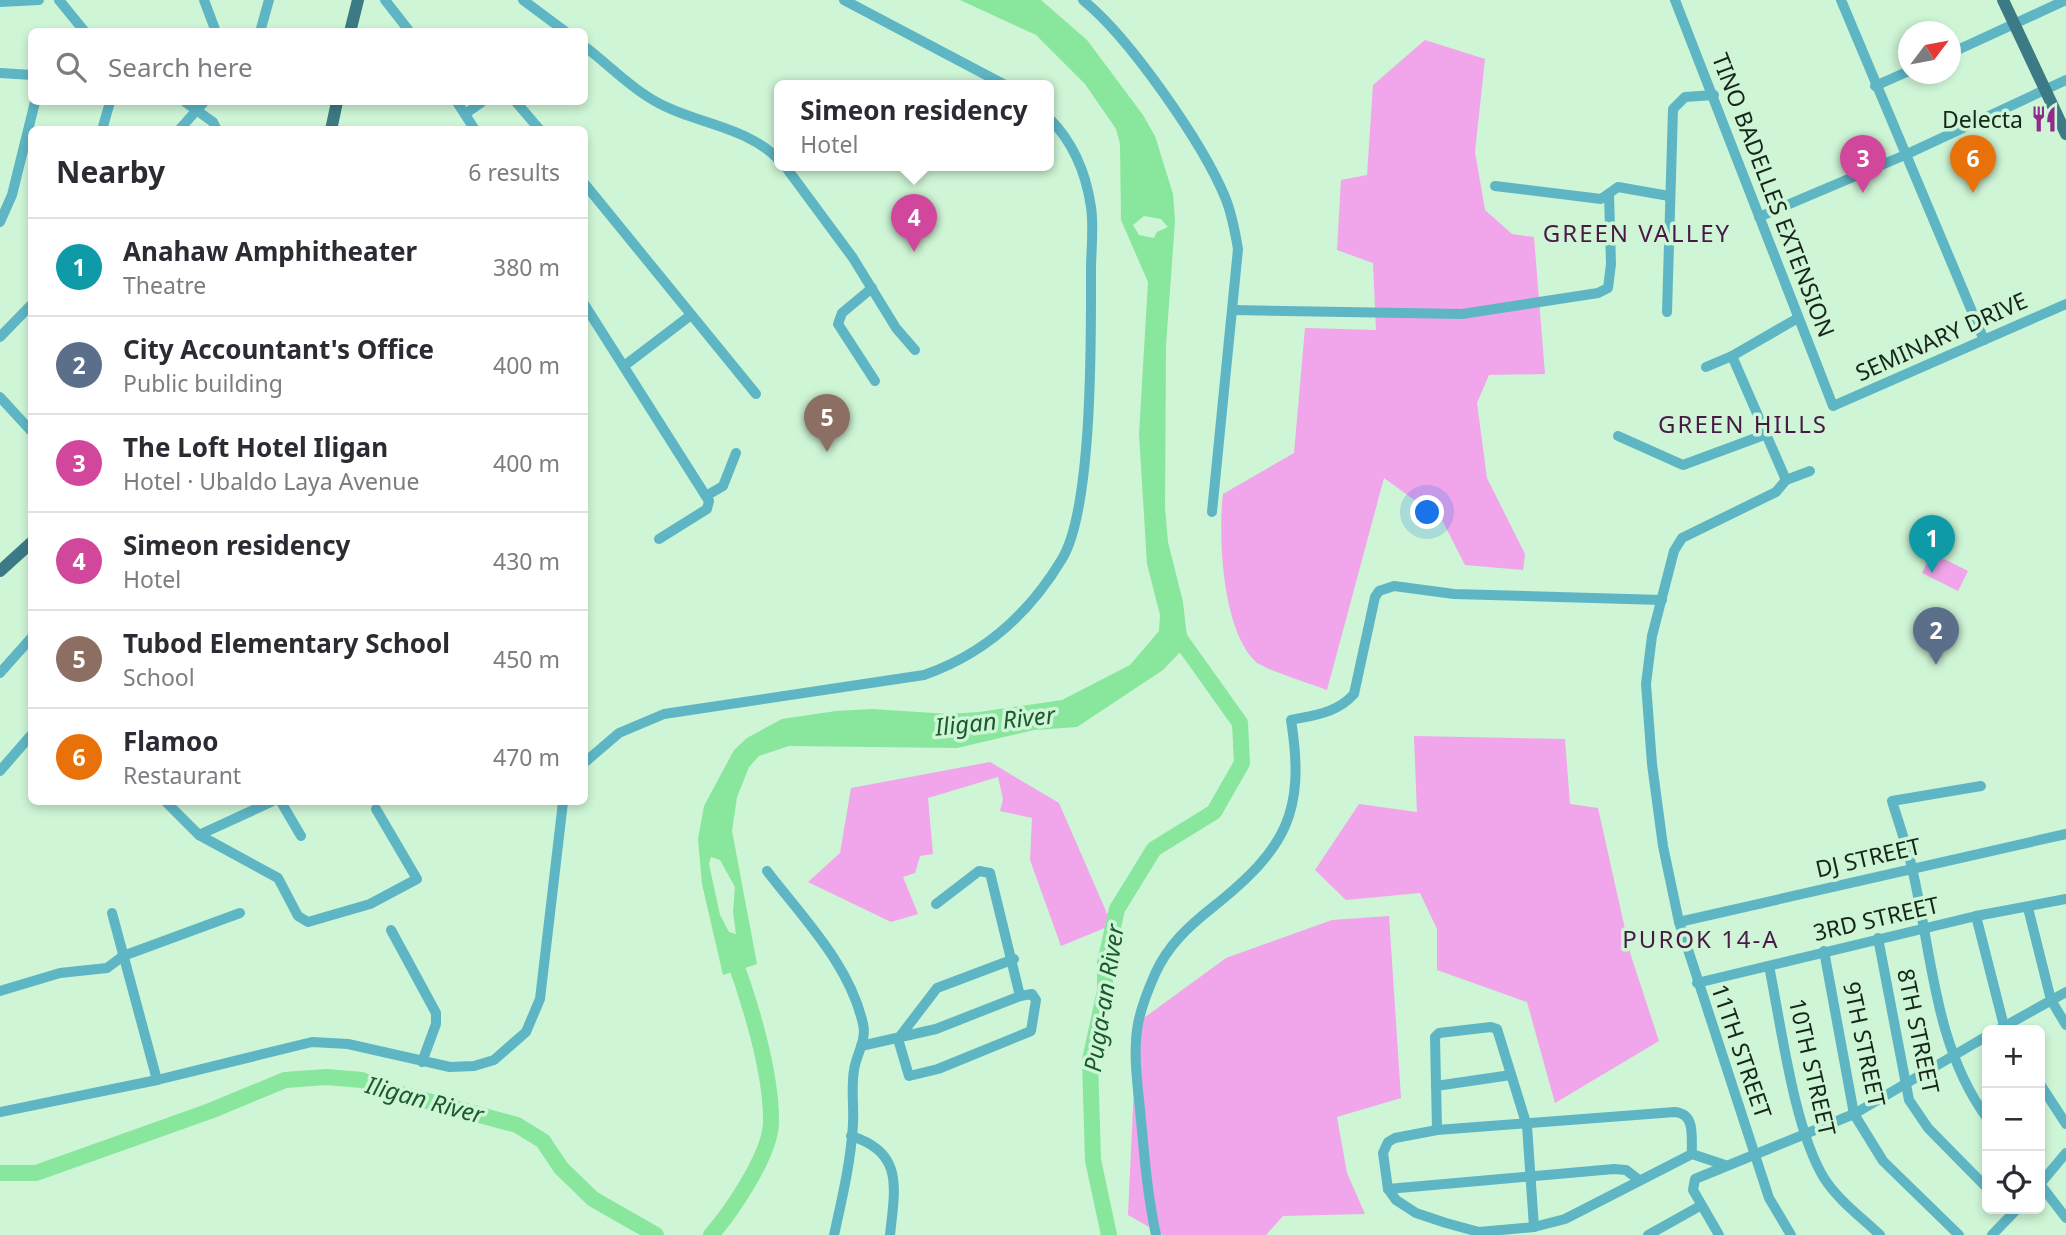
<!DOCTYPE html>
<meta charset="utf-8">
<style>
:root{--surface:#fff;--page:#f2f2f3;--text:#2b2b33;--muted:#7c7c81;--line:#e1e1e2;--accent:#0b8043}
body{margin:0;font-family:"Noto Sans",sans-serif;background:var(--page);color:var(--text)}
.controls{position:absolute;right:21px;bottom:21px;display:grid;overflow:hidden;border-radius:10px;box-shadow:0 4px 10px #0003}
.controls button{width:63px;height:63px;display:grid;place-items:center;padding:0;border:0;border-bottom:2px solid var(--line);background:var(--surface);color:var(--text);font:35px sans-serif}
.compass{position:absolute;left:1898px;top:21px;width:63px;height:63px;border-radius:50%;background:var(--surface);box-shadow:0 4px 10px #0003;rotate:58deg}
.you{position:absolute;left:1428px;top:513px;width:24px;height:24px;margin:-18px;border:5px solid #fff;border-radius:50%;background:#1a73e8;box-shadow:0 0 0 10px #1a73e833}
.badge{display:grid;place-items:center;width:46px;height:46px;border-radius:50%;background:var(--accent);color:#fff;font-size:23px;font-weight:700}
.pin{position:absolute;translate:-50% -58px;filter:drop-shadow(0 2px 4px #0008)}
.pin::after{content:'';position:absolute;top:37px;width:24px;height:21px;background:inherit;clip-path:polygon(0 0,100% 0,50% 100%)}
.popup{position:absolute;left:774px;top:80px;width:280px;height:91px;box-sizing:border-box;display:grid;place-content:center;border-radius:10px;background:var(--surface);filter:drop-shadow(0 2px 5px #0005);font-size:23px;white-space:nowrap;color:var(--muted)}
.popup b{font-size:26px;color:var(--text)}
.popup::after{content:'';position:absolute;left:50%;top:100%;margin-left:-14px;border:14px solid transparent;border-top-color:var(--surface)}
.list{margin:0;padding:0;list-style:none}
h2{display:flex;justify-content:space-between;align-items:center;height:91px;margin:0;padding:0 28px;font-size:30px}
h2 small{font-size:23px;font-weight:400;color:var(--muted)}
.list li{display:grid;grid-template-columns:46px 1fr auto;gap:21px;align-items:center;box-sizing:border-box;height:98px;padding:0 28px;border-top:2px solid var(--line)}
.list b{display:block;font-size:26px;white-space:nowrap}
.list p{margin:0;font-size:23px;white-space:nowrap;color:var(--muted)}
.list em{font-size:23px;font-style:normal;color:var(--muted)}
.icon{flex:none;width:38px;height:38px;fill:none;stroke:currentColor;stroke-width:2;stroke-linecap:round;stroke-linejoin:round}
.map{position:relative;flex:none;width:2066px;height:1235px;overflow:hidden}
.search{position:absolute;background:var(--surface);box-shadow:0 4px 10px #0003;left:28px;top:28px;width:560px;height:77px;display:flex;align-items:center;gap:18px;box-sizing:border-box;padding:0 24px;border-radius:10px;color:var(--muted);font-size:26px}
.panel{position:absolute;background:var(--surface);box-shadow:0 4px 10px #0003;left:28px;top:126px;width:560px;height:679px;border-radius:10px}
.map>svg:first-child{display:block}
</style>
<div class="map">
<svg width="2066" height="1235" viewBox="0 0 2066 1235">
<rect width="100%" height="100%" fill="#cef5d5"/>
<!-- green -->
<g fill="#f1a5ea">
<path d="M1425 40 1485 59 1475 152 1485 210 1512 234 1534 237 1545 374 1489 375 1477 403 1487 478 1525 554 1523 570 1465 565 1442 520 1384 478 1327 690C1312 684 1266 670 1256 662 1222 631 1218 536 1223 494L1294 453 1305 328 1376 330 1373 263 1337 250 1341 180 1367 175 1373 85Z"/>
<polygon points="1932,553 1968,571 1958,591 1922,573"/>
<polygon points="1414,736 1565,739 1570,804 1598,808 1631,956 1659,1041 1555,1103 1527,1002 1437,970 1437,929 1420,893 1346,900 1315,870 1359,804 1417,812"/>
<polygon points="990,762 1059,803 1112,925 1061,946 1030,860 1032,818 1000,811 1003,799 998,777 928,798 933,854 920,856 915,873 903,877 918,914 891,922 808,882 840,853 851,788"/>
<polygon points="1389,916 1401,1098 1337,1117 1347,1173 1365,1214 1283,1216 1266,1235 1163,1235 1128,1215 1137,1023 1226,958 1332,920"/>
</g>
<!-- water -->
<path fill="#89e69d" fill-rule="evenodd" d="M960 0H1041L1087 40 1143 115 1155 136 1173 194 1175 221 1166 345 1165 508 1168 542 1183 602 1187 637 1183 649 1163 670 1077 727 1034 730 957 748 789 746 759 756 749 767 737 797 732 831 757 964 723 975 702 884 698 839 704 806 734 750 747 738 782 719 836 711 872 709 949 714 979 712 1062 700 1130 665 1159 631 1160 615 1147 564 1139 434 1148 282 1121 220 1120 144 1116 129 1085 84 1036 35ZM1144 216 1161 219 1168 227 1157 232 1154 238 1139 235 1133 225ZM711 857 720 860 735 887 733 912 736 934 729 932 720 915 709 864Z"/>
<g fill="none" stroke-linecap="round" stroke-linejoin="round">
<!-- river -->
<g stroke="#89e69d" stroke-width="16">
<polyline points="0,1173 36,1173 210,1111 285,1080 326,1077 362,1080 383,1089 517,1125 543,1141 561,1168 593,1199 656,1235"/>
<path d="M711 1235C732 1211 770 1155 771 1123 772 1073 749 998 731 951"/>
<polyline points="1109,1235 1093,1160 1090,1060 1105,991 1105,963 1117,909 1154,849 1214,812 1242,763 1240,723 1173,629"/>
</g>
<!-- minor -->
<g stroke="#5eb6c5" stroke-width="10">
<polyline points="59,0 85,32"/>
<polyline points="204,0 216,32"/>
<polyline points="385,0 410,32"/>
<polyline points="523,0 566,32"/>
<polyline points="844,0 1007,86"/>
<path d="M1083 0C1129 37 1202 142 1225 197 1232 214 1235 231 1238 249L1212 512"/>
<polyline points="1675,0 1833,406 2066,304"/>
<polyline points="1841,0 1984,340"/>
<polyline points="0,2 39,0"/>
<polyline points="260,32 269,0"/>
<path d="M584 46C607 63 628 86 653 100 693 124 746 125 779 160"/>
<polyline points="1951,53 2066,0"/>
<polyline points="0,73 32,75"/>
<polyline points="1875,86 1909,71"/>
<polyline points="185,102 213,122 217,130"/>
<polyline points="457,102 475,130"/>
<polyline points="516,102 540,130"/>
<polyline points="465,114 482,102"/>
<polyline points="102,130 110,102"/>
<polyline points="179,130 204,102"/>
<polyline points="785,166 853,258 896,328 915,350"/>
<polyline points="584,183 756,394"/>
<polyline points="1495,186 1601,199 1618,187 1669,196"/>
<polyline points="1759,217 1905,155 2066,80"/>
<polyline points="0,222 12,195 35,102"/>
<polyline points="872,288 842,313 838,324 875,381"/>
<polyline points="584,304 709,501 707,509 659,539"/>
<polyline points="1233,310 1462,314 1598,293 1608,288 1611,264 1609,194"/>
<polyline points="1667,312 1673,109 1685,97 1714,95"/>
<polyline points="0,337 32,304"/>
<polyline points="1732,356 1786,480"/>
<polyline points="624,366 691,315"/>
<polyline points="1706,367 1732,356 1798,318"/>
<polyline points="0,397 32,432"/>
<polyline points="1618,436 1683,465 1764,435"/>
<polyline points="706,496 723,486 736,453"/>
<polyline points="0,673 32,637"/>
<path d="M584 763 619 733 664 714 924 675C985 654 1029 614 1062 559 1093 508 1091 335 1091 271 1091 250 1094 227 1091 207 1086 173 1073 142 1049 118"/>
<polyline points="0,771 32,734"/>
<path d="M1981 786 1892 801C1899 824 1907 846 1912 868 1932 953 1934 1046 1987 1118"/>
<polyline points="166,802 199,835 278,878 298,916 308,922 370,904 417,879 376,809"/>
<polyline points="281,802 301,836"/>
<polyline points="199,835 271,802"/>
<path d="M767 871C803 918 850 965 863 1024 867 1040 856 1055 854 1070 851 1089 854 1106 853 1124 851 1161 842 1199 834 1235"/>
<polyline points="2028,908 2051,1000 2066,1025"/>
<polyline points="112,913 157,1080"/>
<polyline points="1976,916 2005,1030"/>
<polyline points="1679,922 2066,834"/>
<polyline points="391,930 436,1013 436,1024 422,1062"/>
<polyline points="1878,938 1909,1100 1928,1128 1987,1188"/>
<polyline points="1824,951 1854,1114 1883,1161 1959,1235"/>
<polyline points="1014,959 937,988 898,1039 909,1076 938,1069 1031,1031 1036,1000 1032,994 1020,996"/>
<path d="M1769 966C1781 1025 1794 1129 1824 1178 1838 1200 1861 1217 1880 1235"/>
<polyline points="1697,983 1976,916 2066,899"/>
<polyline points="0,991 60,973 107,968 123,956 240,913"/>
<polyline points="1998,1030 2066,992"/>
<polyline points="861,1046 936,1029 1020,996 990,873 979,871 936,904"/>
<polyline points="2040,1084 2066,1124"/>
<polyline points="1436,1086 1511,1075"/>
<polyline points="0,1112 157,1080 312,1042 348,1044 450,1067 474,1066 494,1060 526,1032 540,999 563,802"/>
<polyline points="1437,1130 1435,1037 1439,1033 1491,1027 1497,1029 1527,1126 1534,1227"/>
<path d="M851 1136C904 1152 895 1188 890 1235"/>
<path d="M1692 1154C1691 1137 1696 1114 1675 1112L1437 1130 1395 1138 1388 1142 1383 1153 1388 1189 1396 1200 1416 1213 1446 1223 1479 1232 1534 1227 1565 1219 1692 1154 1725 1165"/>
<polyline points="2040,1184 2066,1218"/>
<polyline points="2040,1184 2066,1153"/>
<polyline points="1388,1189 1614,1169 1626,1170 1639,1180"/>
<path d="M1156 1235C1147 1193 1144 1152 1140 1109 1137 1081 1133 1051 1138 1024 1141 1007 1148 990 1155 974 1168 945 1189 926 1213 907 1285 849 1306 814 1291 720 1315 715 1337 713 1354 694L1375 597 1379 591 1394 586 1454 594 1662 600"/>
<polyline points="1648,1235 1700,1206"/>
<polyline points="1719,1235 1693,1190 1695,1179 1854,1114 1987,1036"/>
<polyline points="1791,1235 1769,1198 1679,922 1663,846 1652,764 1646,684 1652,636 1674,551 1682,538 1776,492 1786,480 1810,471"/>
<polyline points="1992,1235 2017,1209"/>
</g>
<!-- major -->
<g stroke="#3c7a85" stroke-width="12">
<polyline points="2003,0 2066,134"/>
<polyline points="350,32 358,0"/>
<polyline points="331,130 337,102"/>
<polyline points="0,571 32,542"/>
</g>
</g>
<!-- icons -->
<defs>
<g id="restaurant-bare" transform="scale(2.1)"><path d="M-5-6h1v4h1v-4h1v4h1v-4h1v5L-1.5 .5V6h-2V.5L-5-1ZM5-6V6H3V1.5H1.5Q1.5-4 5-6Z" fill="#92298d" stroke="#cef5d5" stroke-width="2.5" paint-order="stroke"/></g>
</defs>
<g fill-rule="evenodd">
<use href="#restaurant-bare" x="2044" y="119"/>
</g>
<g text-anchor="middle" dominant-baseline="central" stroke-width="7" stroke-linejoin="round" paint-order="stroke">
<!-- poi labels -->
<g font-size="23" fill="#17261a" stroke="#cef5d5" text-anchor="end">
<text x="2023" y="119">Delecta</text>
</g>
<!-- street labels -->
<g font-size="23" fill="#17261a" stroke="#cef5d5">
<text transform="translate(1774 195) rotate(69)">TINO BADELLES EXTENSION</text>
<text transform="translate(1941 336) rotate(-24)">SEMINARY DRIVE</text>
<text transform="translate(1868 857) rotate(-13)">DJ STREET</text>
<text transform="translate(1876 918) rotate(-13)">3RD STREET</text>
<text transform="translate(1919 1031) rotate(78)">8TH STREET</text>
<text transform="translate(1865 1044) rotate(78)">9TH STREET</text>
<text transform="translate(1742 1051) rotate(71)">11TH STREET</text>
<text transform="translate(1813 1067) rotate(77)">10TH STREET</text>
</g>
<!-- neighbourhood labels -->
<g font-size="24" letter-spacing="2" fill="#4a1847" stroke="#cef5d5">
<text x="1637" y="232">GREEN VALLEY</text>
<text x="1743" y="423">GREEN HILLS</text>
<text x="1701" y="938">PUROK 14-A</text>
</g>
<!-- water labels -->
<g font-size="24" font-style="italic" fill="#1a5b2e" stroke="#cef5d5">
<text transform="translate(995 720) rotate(-6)">Iligan River</text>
<text transform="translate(1103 998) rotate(-81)">Puga-an River</text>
<text transform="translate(425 1099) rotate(15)">Iligan River</text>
</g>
</g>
</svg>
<div class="controls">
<button>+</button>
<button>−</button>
<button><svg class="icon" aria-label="locate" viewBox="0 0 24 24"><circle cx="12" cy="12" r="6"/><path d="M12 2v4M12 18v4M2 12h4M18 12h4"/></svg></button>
</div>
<svg class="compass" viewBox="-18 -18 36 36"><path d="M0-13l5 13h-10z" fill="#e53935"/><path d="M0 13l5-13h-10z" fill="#7c7c81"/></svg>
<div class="you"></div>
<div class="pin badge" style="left:1932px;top:573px;background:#0f9aa8">1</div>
<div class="pin badge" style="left:1936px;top:665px;background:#5c6f8a">2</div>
<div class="pin badge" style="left:1863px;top:193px;background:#d1479c">3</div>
<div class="pin badge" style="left:914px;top:252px;background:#d1479c">4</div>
<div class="popup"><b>Simeon residency</b>Hotel</div>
<div class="pin badge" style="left:827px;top:452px;background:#8d6e63">5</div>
<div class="pin badge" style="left:1973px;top:193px;background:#e8710a">6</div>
<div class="search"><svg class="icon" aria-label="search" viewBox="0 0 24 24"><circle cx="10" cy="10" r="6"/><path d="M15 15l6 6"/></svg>Search here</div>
<section class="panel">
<h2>Nearby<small>6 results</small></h2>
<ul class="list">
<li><span class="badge" style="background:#0f9aa8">1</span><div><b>Anahaw Amphitheater</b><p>Theatre</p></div><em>380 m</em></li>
<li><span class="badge" style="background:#5c6f8a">2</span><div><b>City Accountant's Office</b><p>Public building</p></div><em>400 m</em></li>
<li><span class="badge" style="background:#d1479c">3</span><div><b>The Loft Hotel Iligan</b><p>Hotel · Ubaldo Laya Avenue</p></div><em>400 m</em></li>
<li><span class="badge" style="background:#d1479c">4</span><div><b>Simeon residency</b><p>Hotel</p></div><em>430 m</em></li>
<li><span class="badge" style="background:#8d6e63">5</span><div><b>Tubod Elementary School</b><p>School</p></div><em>450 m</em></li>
<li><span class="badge" style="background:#e8710a">6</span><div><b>Flamoo</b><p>Restaurant</p></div><em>470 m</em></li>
</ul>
</section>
</div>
